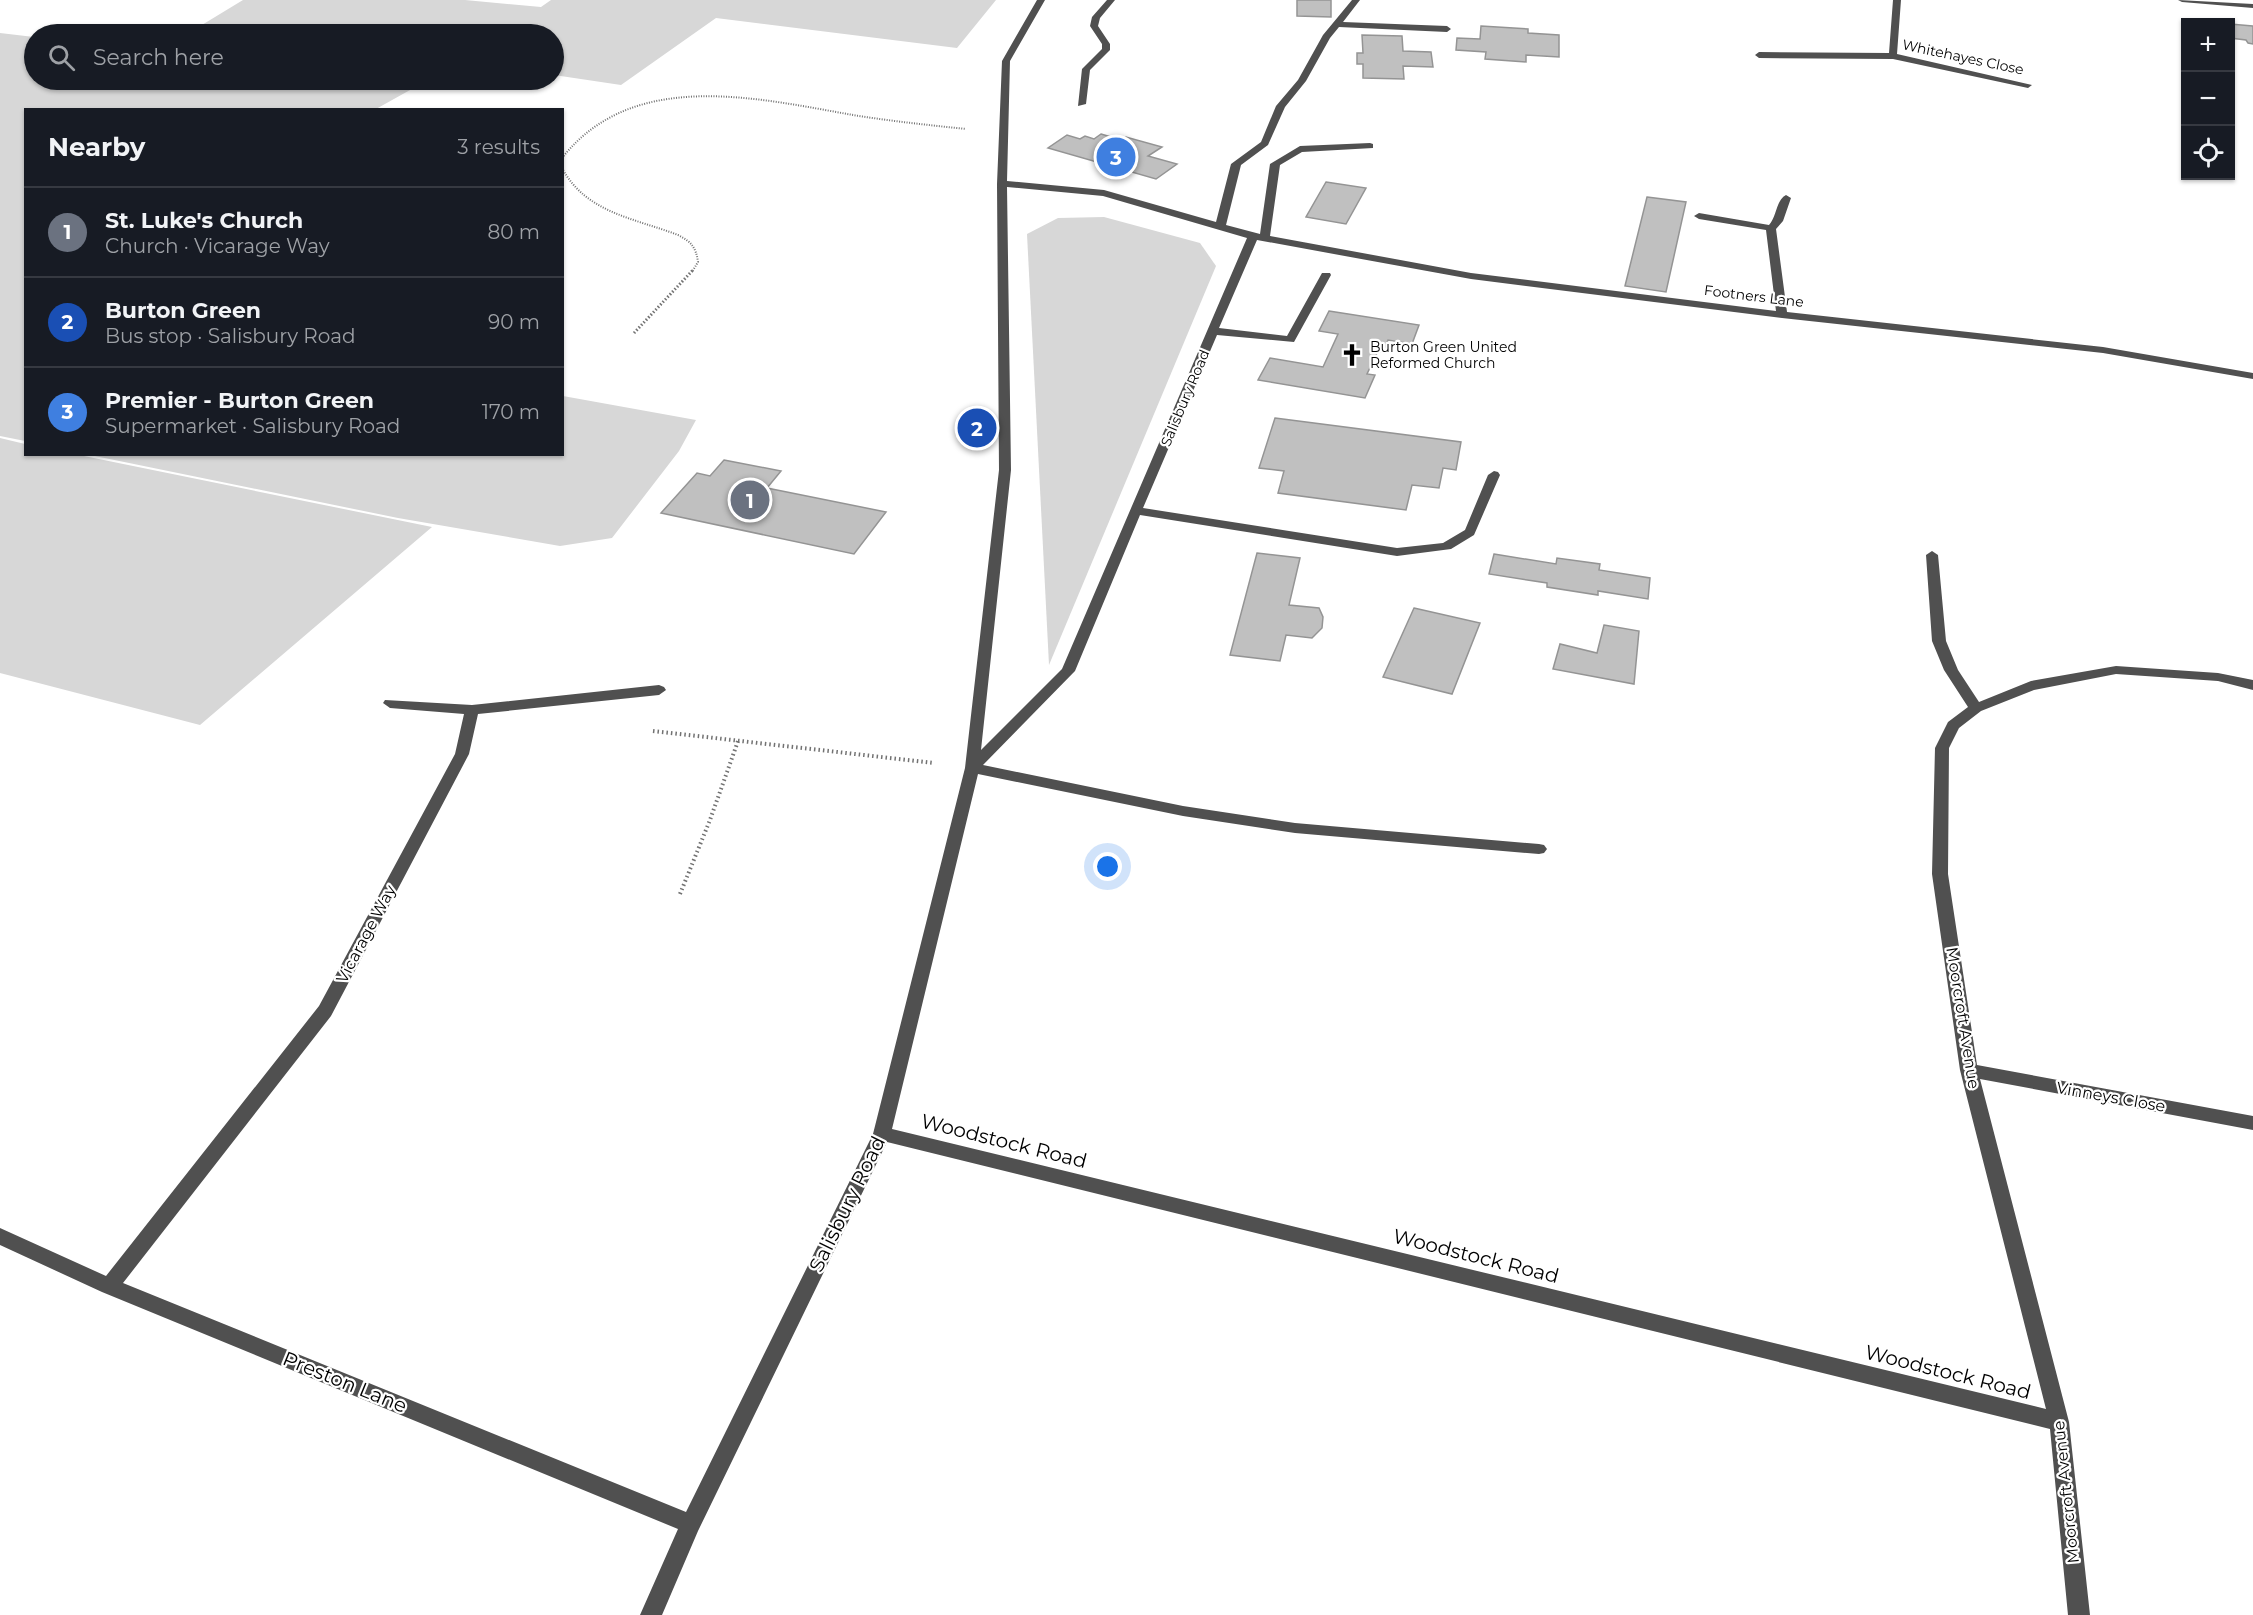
<!DOCTYPE html>
<meta charset="utf-8">
<style>
:root{--surface:#171b24;--page:#242831;--text:#f1f3f6;--muted:#9ea1a6;--line:#363941;--accent:#858687}
body{margin:0;font-family:Montserrat,sans-serif;background:var(--page);color:var(--text)}
.controls{position:absolute;right:18px;top:18px;display:grid;overflow:hidden;border-radius:0px;box-shadow:0 2px 4px #0004}
.controls button{width:54px;height:54px;display:grid;place-items:center;padding:0;border:0;border-bottom:2px solid var(--line);background:var(--surface);color:var(--text);font:30px sans-serif}
.you{position:absolute;left:1108px;top:867px;width:21px;height:21px;margin:-15px;border:4px solid #fff;border-radius:50%;background:#1a73e8;box-shadow:0 0 0 9px #1a73e833}
.badge{display:grid;place-items:center;width:39px;height:39px;border-radius:50%;background:var(--accent);color:#fff;font-size:20px;font-weight:700}
.pin{position:absolute;translate:-50% -50%;border:3px solid #fff;box-shadow:0 2px 6px #0006}
.list{margin:0;padding:0;list-style:none}
h2{display:flex;justify-content:space-between;align-items:center;height:78px;margin:0;padding:0 24px;font-size:26px}
h2 small{font-size:20px;font-weight:400;color:var(--muted)}
.list li{display:grid;grid-template-columns:39px 1fr auto;gap:18px;align-items:center;box-sizing:border-box;height:90px;padding:0 24px;border-top:2px solid var(--line)}
.list b{display:block;font-size:22px;white-space:nowrap}
.list p{margin:0;font-size:20px;white-space:nowrap;color:var(--muted)}
.list em{font-size:20px;font-style:normal;color:var(--muted)}
.icon{flex:none;width:33px;height:33px;fill:none;stroke:currentColor;stroke-width:2;stroke-linecap:round;stroke-linejoin:round}
.map{position:relative;flex:none;width:2253px;height:1615px;overflow:hidden}
.search{position:absolute;background:var(--surface);box-shadow:0 2px 4px #0004;left:24px;top:24px;width:540px;height:66px;display:flex;align-items:center;gap:15px;box-sizing:border-box;padding:0 21px;border-radius:33px;color:var(--muted);font-size:22px}
.panel{position:absolute;background:var(--surface);box-shadow:0 2px 4px #0004;left:24px;top:108px;width:540px;height:348px;border-radius:0px}
.map>svg:first-child{display:block}
</style>
<div class="map">
<svg width="2253" height="1615" viewBox="0 0 2253 1615">
<rect width="100%" height="100%" fill="#fff"/>
<!-- green -->
<g fill="#d7d7d7">
<polygon points="243,0 465,0 541,7 551,0 996,0 957,48 716,18 621,85 554,75 554,34 187,34"/>
<polygon points="0,33 34,37 34,80 428,80 376,109 26,110 25,441 0,436"/>
<polygon points="1104,217 1200,243 1216,266 1049,665 1027,234 1058,218"/>
<polygon points="563,396 696,420 679,451 612,538 560,546 398,518 90,455 562,454"/>
<polygon points="0,438 25,444 26,454 79,455 432,527 200,725 0,673"/>
</g>
<!-- building -->
<g fill="#c0c0c0" stroke="#949494" stroke-width="1.5">
<polygon points="1297,0 1331,0 1331,17 1297,16"/>
<polygon points="2230,24 2253,26 2253,44 2248,43 2246,40 2230,38"/>
<polygon points="1481,26 1528,29 1528,33 1559,35 1559,57 1526,55 1526,62 1485,59 1486,52 1456,50 1457,38 1480,39"/>
<polygon points="1362,35 1402,36 1403,51 1431,52 1433,67 1403,66 1404,79 1363,78 1363,64 1357,64 1357,53 1363,53"/>
<polygon points="1101,134 1121,140 1126,137 1162,147 1148,156 1177,164 1156,179 1048,148 1067,135 1080,139 1085,136 1094,139"/>
<polygon points="1326,182 1366,188 1346,224 1306,217"/>
<polygon points="1647,197 1686,202 1666,292 1625,286"/>
<polygon points="1329,311 1419,325 1412,344 1388,340 1383,352 1378,351 1367,374 1375,375 1365,398 1258,380 1270,358 1323,367 1338,334 1319,331"/>
<polygon points="1275,418 1461,442 1456,470 1443,468 1439,488 1412,485 1406,510 1278,493 1284,471 1259,468"/>
<polygon points="724,460 781,471 767,488 886,512 854,554 661,513 697,473 710,476"/>
<polygon points="1257,553 1300,558 1289,605 1319,608 1323,617 1322,628 1312,638 1286,635 1280,661 1230,655"/>
<polygon points="1494,554 1556,564 1557,558 1600,564 1599,570 1650,578 1648,599 1598,591 1598,595 1547,587 1547,583 1489,574"/>
<polygon points="1414,608 1480,623 1452,694 1383,677"/>
<polygon points="1604,625 1639,631 1634,684 1553,669 1560,644 1597,653"/>
</g>
<g fill="none" stroke-linecap="round" stroke-linejoin="round">
<!-- path-far2 -->
<g stroke="#727272" stroke-width="2" stroke-dasharray="1 1.5" stroke-linecap="butt">
<path d="M562 158C633 68 756 98 853 115 890 121 928 125 966 129"/>
<path d="M562 168C586 213 634 218 678 235 692 242 696 248 698 262L692 272"/>
</g>
<!-- path-far1 -->
<polyline stroke="#727272" stroke-width="3" stroke-dasharray="1.5 2" stroke-linecap="butt" points="634,333 693,270"/>
<!-- path -->
<g stroke="#727272" stroke-width="4" stroke-dasharray="1.5 3" stroke-linecap="butt">
<polyline points="653,731 934,763"/>
<polyline points="680,894 710,820 738,741"/>
</g>
<!-- minor -->
<g fill="#505050" fill-rule="evenodd">
<path d="M1037 0H1045L1010 61 1007 181 1104 190 1216 222 1231 164 1261 142 1276 106 1298 80 1323 35 1352 0H1360L1343 22 1447 26 1451 29 1447 32 1339 27 1330 38 1306 81 1285 107 1268 145 1241 165 1226 225 1260 234 1270 164 1300 146 1370 143 1373 144V148L1302 152 1280 165 1270 236 1471 273 1776 311 1766 230 1699 219 1694 216 1699 213 1769 225C1777 216 1776 200 1786 195L1791 198 1783 221 1776 229 1787 312 2103 347 2253 373V379L2103 353 1782 318 1471 279 1257 240 1219 328 1287 336 1322 273H1330L1331 275 1294 342 1217 335 1143 508 1397 548 1443 543 1465 530 1488 475 1494 471 1498 472 1500 475 1474 535 1451 549 1397 556 1140 515 1075 671 983 765 1183 806 1295 823 1539 844 1544 845 1547 849 1544 853 1539 854 1295 833 1183 816 978 774 892 1129 2046 1409 1960 1070 1932 874 1935 748 1948 722 1968 707 1944 670 1932 641 1926 555 1932 551 1938 555 1946 641 1958 670 1979 702 2031 681 2116 666 2218 673 2253 680V690L2218 681 2116 674 2034 690 1981 711 1959 728 1949 748 1948 874 1977 1065 2253 1116V1130L1980 1079 2069 1422 2090 1615H2068L2050 1429 887 1142 698 1531 662 1615H640L678 1529 102 1292 0 1245V1228L106 1276 319 1006 455 754 464 714 390 708 383 703 385 700 472 705 659 685 664 687 666 690 659 695 478 714 469 754 331 1016 123 1283 686 1512 873 1134 965 768 999 470 997 184 1002 61ZM1007 187 1103 196 1247 238 1062 669 981 750 1011 470Z"/>
<polygon points="1107,0 1115,0 1100,18 1098,26 1110,44 1110,50 1090,70 1086,104 1078,106 1082,69 1102,49 1102,44 1090,26 1092,17"/>
<polygon points="1893,0 1901,0 1897,54 2032,85 2028,88 1893,59 1759,58 1755,55 1759,52 1889,53"/>
<polygon points="2178,0 2253,4 2253,8 2182,2"/>
</g>
</g>
<!-- icons -->
<defs>
<g id="church-bare" transform="scale(1.8)"><path d="M-1.2-6h2.4v3.5h3.3v2.4h-3.3V6h-2.4V-.1h-3.3v-2.4h3.3Z" fill="#000" stroke="#fff" stroke-width="2.5" paint-order="stroke"/></g>
</defs>
<g fill-rule="evenodd">
<use href="#church-bare" x="1352" y="355"/>
</g>
<g text-anchor="middle" dominant-baseline="central" stroke-width="4.5" stroke-linejoin="round" paint-order="stroke">
<!-- far-street labels -->
<g font-size="14" fill="#000" stroke="#fff">
<text transform="translate(1963 57) rotate(12)">Whitehayes Close</text>
<text transform="translate(1754 296) rotate(7)">Footners Lane</text>
<text transform="translate(1185 398) rotate(-67)">Salisbury Road</text>
</g>
<!-- far-poi labels -->
<g font-size="14" fill="#000" stroke="#fff" text-anchor="start">
<text x="1370" y="347">Burton Green United<tspan x="1370" dy="16">Reformed Church</tspan></text>
</g>
<!-- street labels -->
<g font-size="16" fill="#000" stroke="#fff">
<text transform="translate(366 934) rotate(-62)">Vicarage Way</text>
<text transform="translate(1963 1018) rotate(81)">Moorcroft Avenue</text>
<text transform="translate(2111 1097) rotate(10)">Vinneys Close</text>
<text transform="translate(2066 1492) rotate(-96)">Moorcroft Avenue</text>
</g>
<!-- near-street labels -->
<g font-size="20" fill="#000" stroke="#fff">
<text transform="translate(1004 1141) rotate(14)">Woodstock Road</text>
<text transform="translate(847 1204) rotate(-64)">Salisbury Road</text>
<text transform="translate(1476 1256) rotate(14)">Woodstock Road</text>
<text transform="translate(1948 1372) rotate(14)">Woodstock Road</text>
<text transform="translate(345 1382) rotate(22)">Preston Lane</text>
</g>
</g>
</svg>
<div class="controls">
<button>+</button>
<button>−</button>
<button><svg class="icon" aria-label="locate" viewBox="0 0 24 24"><circle cx="12" cy="12" r="6"/><path d="M12 2v4M12 18v4M2 12h4M18 12h4"/></svg></button>
</div>
<div class="you"></div>
<div class="pin badge" style="left:750px;top:500px;background:#6b7280">1</div>
<div class="pin badge" style="left:977px;top:428px;background:#1a4fb4">2</div>
<div class="pin badge" style="left:1116px;top:157px;background:#3f7fe0">3</div>
<div class="search"><svg class="icon" aria-label="search" viewBox="0 0 24 24"><circle cx="10" cy="10" r="6"/><path d="M15 15l6 6"/></svg>Search here</div>
<section class="panel">
<h2>Nearby<small>3 results</small></h2>
<ul class="list">
<li><span class="badge" style="background:#6b7280">1</span><div><b>St. Luke's Church</b><p>Church · Vicarage Way</p></div><em>80 m</em></li>
<li><span class="badge" style="background:#1a4fb4">2</span><div><b>Burton Green</b><p>Bus stop · Salisbury Road</p></div><em>90 m</em></li>
<li><span class="badge" style="background:#3f7fe0">3</span><div><b>Premier - Burton Green</b><p>Supermarket · Salisbury Road</p></div><em>170 m</em></li>
</ul>
</section>
</div>
